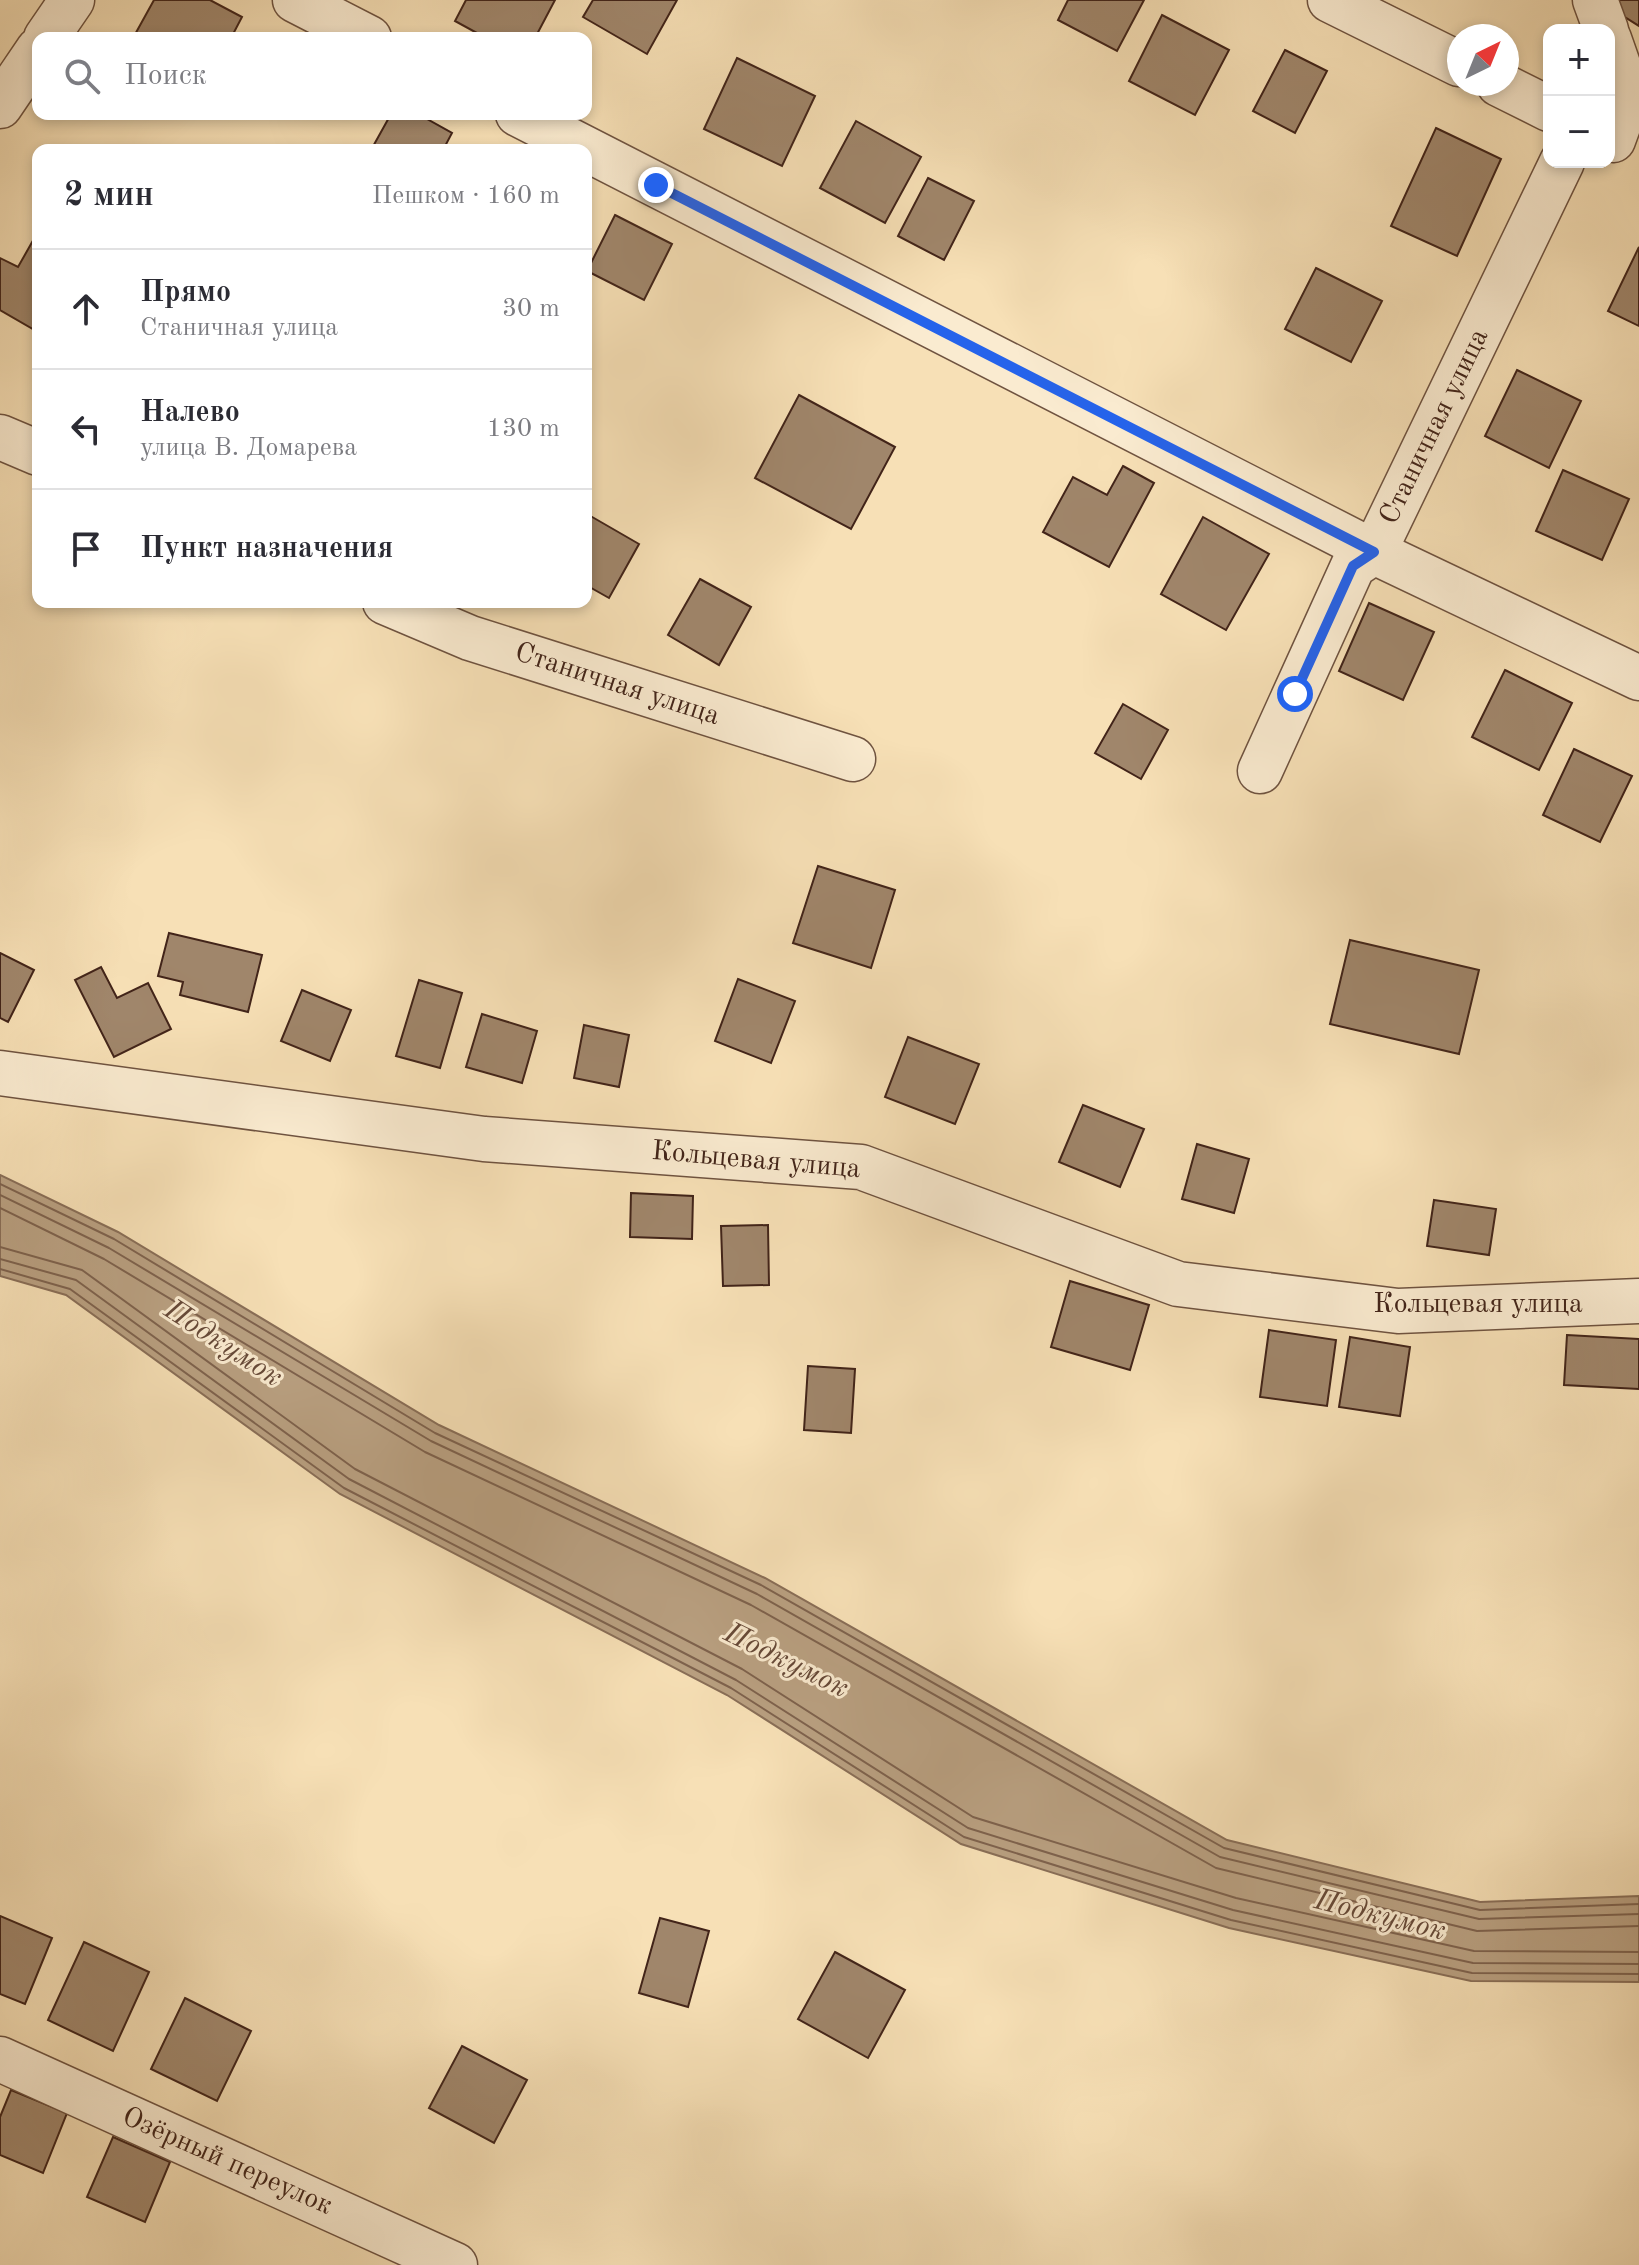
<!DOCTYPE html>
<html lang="ru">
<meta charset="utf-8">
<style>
:root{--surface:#fff;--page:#f2f2f3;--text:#2b2b33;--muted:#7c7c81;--line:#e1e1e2}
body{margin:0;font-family:"Old Standard TT",serif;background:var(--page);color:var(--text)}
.controls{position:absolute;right:24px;top:24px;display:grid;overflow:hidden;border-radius:16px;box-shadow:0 4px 12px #0003}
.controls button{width:72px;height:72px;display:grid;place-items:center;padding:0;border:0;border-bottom:2px solid var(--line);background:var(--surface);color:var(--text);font:40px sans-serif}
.compass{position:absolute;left:1447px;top:24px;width:72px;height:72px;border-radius:50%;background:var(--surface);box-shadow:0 4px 12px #0003;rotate:43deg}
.stop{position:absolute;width:24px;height:24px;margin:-18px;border:6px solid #2563eb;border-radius:50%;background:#fff}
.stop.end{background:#2563eb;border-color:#fff;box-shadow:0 2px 8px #0008}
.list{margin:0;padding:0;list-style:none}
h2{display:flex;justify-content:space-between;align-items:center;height:104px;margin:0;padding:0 32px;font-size:34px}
h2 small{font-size:26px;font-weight:400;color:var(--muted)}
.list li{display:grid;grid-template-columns:52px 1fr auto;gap:24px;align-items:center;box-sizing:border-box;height:120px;padding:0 32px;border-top:2px solid var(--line)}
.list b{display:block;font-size:30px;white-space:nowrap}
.list p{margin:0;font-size:26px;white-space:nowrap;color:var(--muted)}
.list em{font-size:26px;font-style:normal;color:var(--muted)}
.icon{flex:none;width:44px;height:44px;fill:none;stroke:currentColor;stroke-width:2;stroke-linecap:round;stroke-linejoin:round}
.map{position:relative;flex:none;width:1639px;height:2265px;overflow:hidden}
.search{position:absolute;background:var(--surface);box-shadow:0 4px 12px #0003;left:32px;top:32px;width:560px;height:88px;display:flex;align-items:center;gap:20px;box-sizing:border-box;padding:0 28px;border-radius:16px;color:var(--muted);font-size:30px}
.panel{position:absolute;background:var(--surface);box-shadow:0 4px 12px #0003;left:32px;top:144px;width:560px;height:464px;border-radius:16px}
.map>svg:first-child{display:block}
</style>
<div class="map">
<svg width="1639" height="2265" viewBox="0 0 1639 2265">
<rect width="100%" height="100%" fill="#f7e0b6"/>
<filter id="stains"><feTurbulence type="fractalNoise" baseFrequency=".0025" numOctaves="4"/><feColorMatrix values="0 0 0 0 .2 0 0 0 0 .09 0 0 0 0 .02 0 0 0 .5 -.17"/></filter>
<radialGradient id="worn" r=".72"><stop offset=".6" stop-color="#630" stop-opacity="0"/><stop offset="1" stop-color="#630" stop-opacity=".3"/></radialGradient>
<!-- water -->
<polygon fill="#b9a081" stroke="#896e57" stroke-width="2" points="0,1175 118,1232 439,1425 765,1578 1227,1840 1480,1902 1639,1896 1639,1982 1471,1981 1229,1928 961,1844 727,1695 340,1494 66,1295 0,1276"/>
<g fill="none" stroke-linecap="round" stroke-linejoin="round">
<!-- shore -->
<g stroke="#7e624d" stroke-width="2">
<polyline points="0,1184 114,1239 435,1433 761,1585 1224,1848 1480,1910 1639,1904"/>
<polyline points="0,1195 109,1248 431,1441 757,1594 1220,1857 1479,1919 1639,1914"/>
<polyline points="0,1208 104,1259 425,1452 751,1605 1216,1868 1477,1931 1639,1926"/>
<polyline points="0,1247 82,1270 355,1469 742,1669 973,1817 1236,1898 1474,1951 1639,1952"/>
<polyline points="0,1259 76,1280 349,1479 736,1680 968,1828 1233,1910 1473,1963 1639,1964"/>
<polyline points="0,1269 70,1289 344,1488 731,1688 964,1837 1231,1920 1472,1973 1639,1974"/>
</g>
</g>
<!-- building -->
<g fill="#a0866b" stroke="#422419" stroke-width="2">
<polygon points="154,0 210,0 242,17 231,38 133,38"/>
<polygon points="466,0 555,0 535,38 486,38 455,21"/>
<polygon points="593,0 677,0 647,54 583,17"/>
<polygon points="1068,0 1144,0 1117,51 1058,20"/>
<polygon points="1606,0 1639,0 1639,26 1604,4"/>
<polygon points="1162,15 1229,50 1195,115 1129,81"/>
<polygon points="1285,50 1327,71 1295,133 1253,111"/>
<polygon points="737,58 815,96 782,166 704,129"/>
<polygon points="391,114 418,114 452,133 443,150 371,150"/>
<polygon points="856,121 921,157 885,223 820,188"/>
<polygon points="1436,128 1501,159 1457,256 1391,226"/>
<polygon points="928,178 974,201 944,260 898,236"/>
<polygon points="615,215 672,244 644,300 587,271"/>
<polygon points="35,237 38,239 38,332 0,310 0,258 18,267"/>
<polygon points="1639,247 1639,326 1608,311"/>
<polygon points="1316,268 1382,301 1351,362 1285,329"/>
<polygon points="1517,370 1581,401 1549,468 1485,436"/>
<polygon points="799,395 895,447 851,529 755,478"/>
<polygon points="1123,466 1154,483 1109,567 1043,532 1073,477 1107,495"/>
<polygon points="1563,470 1629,499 1602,560 1536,531"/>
<polygon points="587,514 639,544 609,598 586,585"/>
<polygon points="1203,517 1269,554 1226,630 1161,594"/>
<polygon points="700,579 751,607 719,665 668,635"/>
<polygon points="1369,603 1434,632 1403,700 1339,671"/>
<polygon points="1505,670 1572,703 1539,770 1472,737"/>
<polygon points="1123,704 1168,730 1141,779 1095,753"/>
<polygon points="1574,749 1632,776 1600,842 1543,815"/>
<polygon points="818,866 895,890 871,968 793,943"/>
<polygon points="169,933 262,955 248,1012 180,995 183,982 158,976"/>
<polygon points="1350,940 1479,970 1459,1054 1330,1024"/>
<polygon points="0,953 34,970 8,1022 0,1018"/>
<polygon points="101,967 117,998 148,983 171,1029 114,1057 75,980"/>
<polygon points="738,979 795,1001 771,1063 715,1041"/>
<polygon points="419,980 462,993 440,1068 396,1056"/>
<polygon points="302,990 351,1010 330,1061 281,1041"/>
<polygon points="482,1014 537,1031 522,1083 466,1067"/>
<polygon points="584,1025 629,1035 619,1087 574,1078"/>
<polygon points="908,1037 979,1064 955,1124 885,1097"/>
<polygon points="1083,1105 1144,1129 1120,1187 1059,1162"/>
<polygon points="1197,1144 1249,1159 1234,1213 1182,1199"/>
<polygon points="631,1193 693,1196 692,1239 630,1237"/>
<polygon points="1434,1200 1496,1209 1489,1255 1427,1246"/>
<polygon points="768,1225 769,1285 723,1286 721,1226"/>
<polygon points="1070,1281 1149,1305 1130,1370 1051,1347"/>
<polygon points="1269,1330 1336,1340 1327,1406 1260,1397"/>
<polygon points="1567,1335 1639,1339 1639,1389 1564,1385"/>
<polygon points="1350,1337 1410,1347 1400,1416 1339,1407"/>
<polygon points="808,1366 855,1369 851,1433 804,1430"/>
<polygon points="0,1916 52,1938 25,2004 0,1994"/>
<polygon points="660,1918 709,1931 688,2007 639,1993"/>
<polygon points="84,1942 149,1972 113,2051 48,2020"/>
<polygon points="835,1952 905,1990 868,2058 798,2019"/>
<polygon points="185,1998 251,2031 217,2101 151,2069"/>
<polygon points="462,2046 527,2080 494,2143 429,2108"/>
<polygon points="11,2090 67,2113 43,2173 0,2155 0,2117"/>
<polygon points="113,2137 170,2162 145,2222 87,2197"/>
</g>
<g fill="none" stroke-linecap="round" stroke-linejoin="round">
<!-- street casing -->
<g stroke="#6f5340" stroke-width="47">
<g id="street">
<polyline points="295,0 369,38"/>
<polyline points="1330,0 1459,64"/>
<polyline points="1595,0 1606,30"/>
<polyline points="46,38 72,0"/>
<polyline points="1609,39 1629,96 1613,140"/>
<polyline points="1499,84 1549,109"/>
<polyline points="0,106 38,50"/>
<polyline points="518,114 1374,552 1639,678"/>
<polyline points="0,437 38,453"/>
<polyline points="385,602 470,638 853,759"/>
<polyline points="1260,771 1353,566 1374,552 1562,162"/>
<polyline points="0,1073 484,1139 861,1167 1178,1284 1398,1311 1639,1301"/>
<polyline points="0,2059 455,2265"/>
</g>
</g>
<!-- street -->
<use href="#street" stroke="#faebd0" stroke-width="44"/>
</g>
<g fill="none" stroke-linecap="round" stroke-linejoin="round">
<!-- route -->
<polyline stroke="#2563eb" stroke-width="10" points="656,185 1374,552 1353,566 1295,694"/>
</g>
<g text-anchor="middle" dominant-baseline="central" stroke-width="6" stroke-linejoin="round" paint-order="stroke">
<!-- street labels -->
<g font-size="28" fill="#422419" stroke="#faebd0">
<text transform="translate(1435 427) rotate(-64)">Станичная улица</text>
<text transform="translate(617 685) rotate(18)">Станичная улица</text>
<text transform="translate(756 1161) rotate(5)">Кольцевая улица</text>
<text x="1478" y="1305">Кольцевая улица</text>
<text transform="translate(227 2162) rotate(24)">Озёрный переулок</text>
</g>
<!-- water labels -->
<g font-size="30" font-style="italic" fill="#664938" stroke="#faebd0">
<text transform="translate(223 1344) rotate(33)">Подкумок</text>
<text transform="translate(786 1661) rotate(26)">Подкумок</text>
<text transform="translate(1380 1916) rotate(14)">Подкумок</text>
</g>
</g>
<rect width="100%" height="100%" filter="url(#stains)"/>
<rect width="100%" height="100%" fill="url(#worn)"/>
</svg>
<div class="controls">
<button>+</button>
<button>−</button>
</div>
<svg class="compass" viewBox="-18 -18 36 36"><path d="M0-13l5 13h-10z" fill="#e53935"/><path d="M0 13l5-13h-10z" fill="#7c7c81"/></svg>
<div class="stop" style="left:1295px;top:694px"></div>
<div class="stop end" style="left:656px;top:185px"></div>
<div class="search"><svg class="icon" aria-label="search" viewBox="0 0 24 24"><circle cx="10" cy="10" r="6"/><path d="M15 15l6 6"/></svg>Поиск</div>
<section class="panel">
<h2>2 мин<small>Пешком · 160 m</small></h2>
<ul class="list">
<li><svg class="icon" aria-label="ahead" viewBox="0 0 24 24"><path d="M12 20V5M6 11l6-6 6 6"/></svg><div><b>Прямо</b><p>Станичная улица</p></div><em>30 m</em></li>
<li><svg class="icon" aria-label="left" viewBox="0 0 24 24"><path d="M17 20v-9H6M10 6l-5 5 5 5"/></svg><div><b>Налево</b><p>улица В. Домарева</p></div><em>130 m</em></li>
<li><svg class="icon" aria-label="arrive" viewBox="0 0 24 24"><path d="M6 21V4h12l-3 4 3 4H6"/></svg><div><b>Пункт назначения</b></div></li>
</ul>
</section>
</div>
